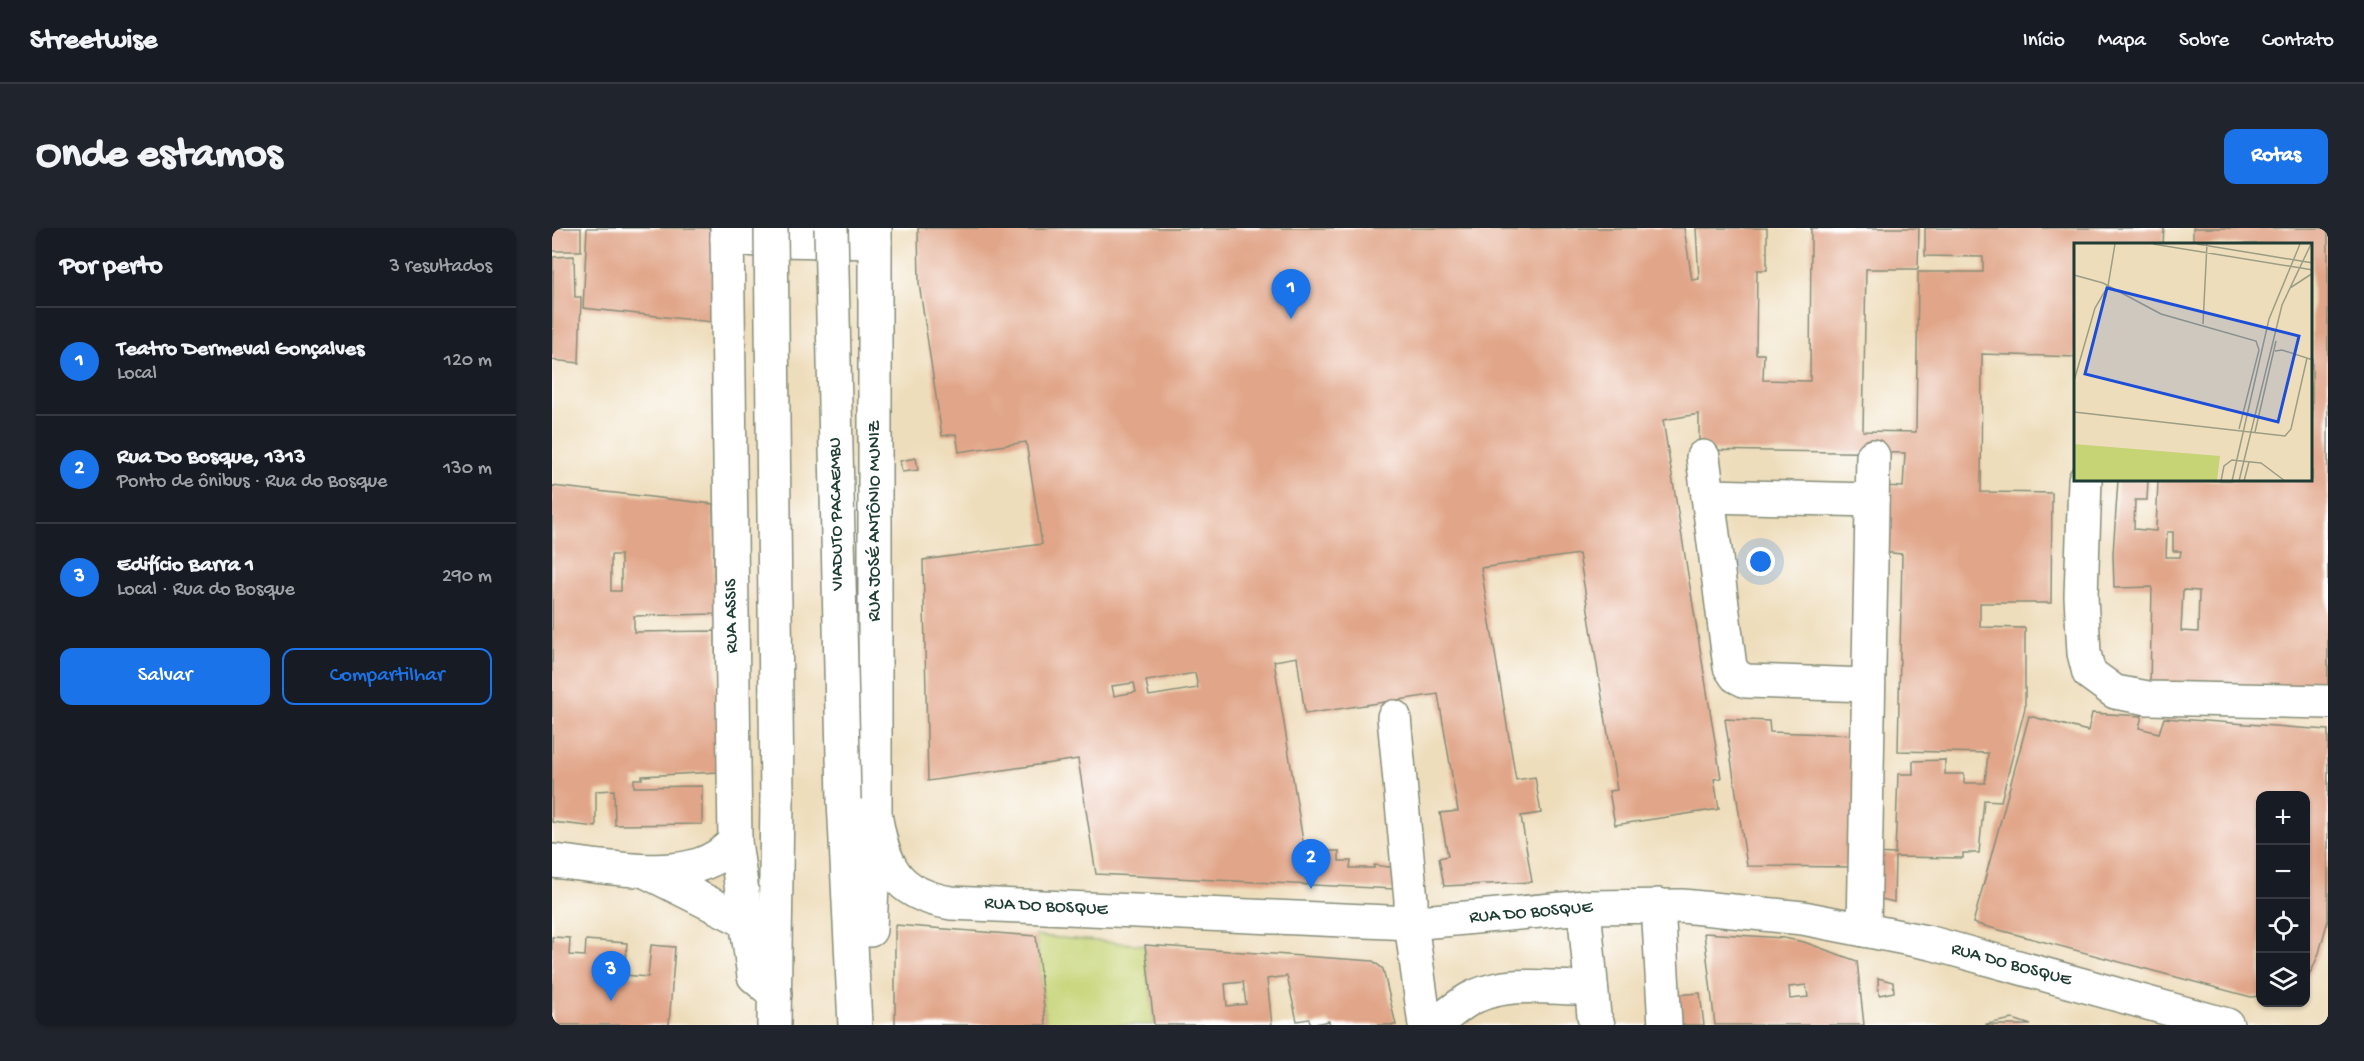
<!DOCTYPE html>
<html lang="pt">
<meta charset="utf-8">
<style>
:root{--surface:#171b24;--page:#20242c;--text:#f1f3f6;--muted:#9ea1a6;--line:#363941;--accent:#1a73e8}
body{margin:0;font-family:"Gochi Hand",sans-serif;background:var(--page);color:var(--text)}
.controls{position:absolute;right:18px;bottom:18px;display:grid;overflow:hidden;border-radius:12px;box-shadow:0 2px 4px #0004}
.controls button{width:54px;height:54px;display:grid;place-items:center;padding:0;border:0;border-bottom:2px solid var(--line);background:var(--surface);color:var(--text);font:30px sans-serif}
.you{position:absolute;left:1209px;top:334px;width:21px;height:21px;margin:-15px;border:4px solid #fff;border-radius:50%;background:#1a73e8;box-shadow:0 0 0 9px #1a73e833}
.badge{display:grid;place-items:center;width:39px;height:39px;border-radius:50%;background:var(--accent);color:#fff;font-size:20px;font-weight:700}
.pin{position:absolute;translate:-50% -50px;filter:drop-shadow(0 2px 3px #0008)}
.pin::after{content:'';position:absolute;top:32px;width:21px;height:18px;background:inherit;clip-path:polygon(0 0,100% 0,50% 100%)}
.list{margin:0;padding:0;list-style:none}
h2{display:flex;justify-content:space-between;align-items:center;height:78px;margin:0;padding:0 24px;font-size:26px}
h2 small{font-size:20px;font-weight:400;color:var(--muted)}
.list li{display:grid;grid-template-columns:39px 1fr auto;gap:18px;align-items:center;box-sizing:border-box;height:108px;padding:0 24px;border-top:2px solid var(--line)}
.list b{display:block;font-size:22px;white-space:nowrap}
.list p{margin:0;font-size:20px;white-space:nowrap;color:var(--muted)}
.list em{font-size:20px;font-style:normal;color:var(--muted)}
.actions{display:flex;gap:12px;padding:18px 24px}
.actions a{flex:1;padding:14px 0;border:2px solid var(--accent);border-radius:12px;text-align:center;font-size:21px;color:var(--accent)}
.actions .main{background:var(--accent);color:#fff}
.icon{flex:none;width:33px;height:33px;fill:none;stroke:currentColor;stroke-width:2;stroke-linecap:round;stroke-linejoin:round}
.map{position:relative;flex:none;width:1776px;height:797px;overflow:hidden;border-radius:12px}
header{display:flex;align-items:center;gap:36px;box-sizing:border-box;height:84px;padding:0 30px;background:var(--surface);border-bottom:2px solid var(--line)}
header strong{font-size:28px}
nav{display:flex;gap:33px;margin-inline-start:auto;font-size:21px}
.intro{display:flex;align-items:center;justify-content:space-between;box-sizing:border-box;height:144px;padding:0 36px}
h1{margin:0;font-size:42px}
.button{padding:15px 27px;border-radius:12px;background:var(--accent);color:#fff;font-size:21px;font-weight:700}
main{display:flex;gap:36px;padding:0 36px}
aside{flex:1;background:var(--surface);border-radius:12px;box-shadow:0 2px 4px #0004}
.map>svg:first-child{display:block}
</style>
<header>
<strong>Streetwise</strong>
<nav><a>Início</a><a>Mapa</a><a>Sobre</a><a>Contato</a></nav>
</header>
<div class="intro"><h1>Onde estamos</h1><a class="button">Rotas</a></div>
<main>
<aside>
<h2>Por perto<small>3 resultados</small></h2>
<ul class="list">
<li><span class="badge">1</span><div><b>Teatro Dermeval Gonçalves</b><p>Local</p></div><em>120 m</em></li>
<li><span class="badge">2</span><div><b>Rua Do Bosque, 1313</b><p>Ponto de ônibus · Rua do Bosque</p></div><em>130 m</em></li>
<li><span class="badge">3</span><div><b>Edifício Barra 1</b><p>Local · Rua do Bosque</p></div><em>290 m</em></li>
</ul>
<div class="actions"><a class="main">Salvar</a><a>Compartilhar</a></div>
</aside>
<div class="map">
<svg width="1776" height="797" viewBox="0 0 1776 797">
<rect width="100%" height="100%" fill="#fff"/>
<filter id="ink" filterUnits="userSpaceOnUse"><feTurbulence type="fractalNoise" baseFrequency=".0167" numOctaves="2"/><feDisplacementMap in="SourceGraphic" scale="12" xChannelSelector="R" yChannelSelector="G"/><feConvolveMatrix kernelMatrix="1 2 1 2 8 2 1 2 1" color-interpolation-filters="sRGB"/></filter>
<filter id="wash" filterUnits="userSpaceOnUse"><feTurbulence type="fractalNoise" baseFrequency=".008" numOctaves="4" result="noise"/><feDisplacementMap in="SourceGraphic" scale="24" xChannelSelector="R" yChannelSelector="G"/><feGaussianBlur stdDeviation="1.35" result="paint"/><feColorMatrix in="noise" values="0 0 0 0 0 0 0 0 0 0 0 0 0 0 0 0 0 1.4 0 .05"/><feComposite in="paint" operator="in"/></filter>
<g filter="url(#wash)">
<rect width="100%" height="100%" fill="#edb"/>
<!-- green -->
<polygon fill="#c6d476" stroke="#728855" stroke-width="1.5" points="484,708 593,717 602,797 494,797"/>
<g id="blocks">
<!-- building -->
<g fill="#e1a689" fill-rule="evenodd">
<rect x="0" y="0" width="29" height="23"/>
<polygon points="35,0 160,0 160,94 31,80"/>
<path d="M366 0H1132L1140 52 1147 51 1144 0H1215V42H1205L1204 126H1212L1211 152 1258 153 1259 0H1367L1366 41H1314L1311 203 1364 204 1366 44H1431V29L1373 28V0H1612L1611 16H1524V129L1430 126 1429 264 1500 265 1499 375H1428V399L1473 400V480L1449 573 1432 572 1427 625H1411V630L1343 629 1342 674 1321 669V625L1343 626 1346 546H1361V533L1393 532V546H1412V555H1433L1436 525 1346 523 1350 326 1328 324 1331 258 1351 259 1353 225 1147 222V186L1111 192 1169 550 1162 551 1167 581 1063 597 1057 563 1065 562 1027 326 929 340 964 552 983 549 989 585 969 588 980 654 892 658 887 630 896 628 888 585 906 583 886 466 753 486 745 429 722 433 755 638H763V633H768L770 623H787V633H799L798 640H822V637L844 640 842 661 544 646 526 531 376 553 371 332 490 316 474 214 407 224 404 206 390 208 367 55ZM643 445 646 460 597 468 594 453ZM582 455 584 464 562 468 560 458Z"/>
<path d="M1641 0H1776V464L1598 456 1600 359 1562 360 1561 326 1566 252H1596L1595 272H1583L1582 301 1604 303 1606 252H1760V16H1641ZM1615 304H1621V323H1629L1628 329H1614ZM1631 362 1647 363 1646 404 1629 403Z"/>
<polygon points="22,28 23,69 29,69 27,135 0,132 1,29"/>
<polygon points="364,230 366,242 350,244 348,233"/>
<path d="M0 258 161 276 163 386 82 388V404L163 403 166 544 90 548V551H82V559L150 558V596L63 597 62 562 44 563V599L0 594ZM59 327H69V363H59Z"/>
<polygon points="1540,485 1590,488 1587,500 1607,505 1612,490 1776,502 1776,692 1767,725 1760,742 1754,749 1754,567 1708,567 1708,768 1699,769 1421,695 1477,488 1536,503"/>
<polygon points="1173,491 1217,493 1218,504 1305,507 1303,639 1195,638"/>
<polygon points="343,697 484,708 494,797 343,797"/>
<path d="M1152 705 1232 710 1252 714 1305 733 1312 797H1163ZM1254 757 1256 769 1238 771 1237 759Z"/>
<polygon points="0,709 18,710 17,727 33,728 34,712 75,715 72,747 96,749 99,717 123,719 117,797 0,797"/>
<path d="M593 717 821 733 831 741 844 797H778L777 793 759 797 757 791 745 793 735 748 715 751 720 797H602ZM691 754 694 776 675 778 673 756Z"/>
<polygon points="1326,750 1341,754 1342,764 1327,767"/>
<polygon points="1148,765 1152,797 1128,797 1124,767"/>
<polygon points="1461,791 1479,797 1434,797 1434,796"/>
</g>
</g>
</g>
<g filter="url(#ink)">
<use href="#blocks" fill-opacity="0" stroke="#868d78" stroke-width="1.5"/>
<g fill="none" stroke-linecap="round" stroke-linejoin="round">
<!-- minor casing -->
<g stroke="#868d78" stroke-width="36">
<g id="minor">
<polyline points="175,0 183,614 202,748 223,766"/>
<path d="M323 0V586C332 638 343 666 399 675L859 695 1032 679 1130 678 1251 690 1379 715 1675 797"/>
<polyline points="175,11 323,14"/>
<polyline points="1151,229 1178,439 1184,448 1194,453 1316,457"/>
<polyline points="1533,252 1529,368 1532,425 1537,445 1563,464 1596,470 1776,474"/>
<polyline points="1156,268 1320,272"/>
<polyline points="842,489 859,672 859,695 873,797"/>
<path d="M0 633C47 637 123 655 164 629 171 625 177 619 183 614"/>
<polyline points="93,643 193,693"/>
<polyline points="1106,677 1113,797"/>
<polyline points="1032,679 1042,788 1046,797"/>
<polyline points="1312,702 1321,228"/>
<path d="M882 797C895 788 909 774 924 768 961 752 1000 761 1039 760"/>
</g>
</g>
<!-- major casing -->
<g stroke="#868d78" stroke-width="36">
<g id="major">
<polyline points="292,572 303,797"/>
<polyline points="318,702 323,586"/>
<polyline points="222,797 225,571"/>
</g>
</g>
<!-- minor -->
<use href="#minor" stroke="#fff" stroke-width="33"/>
<!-- major -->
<use href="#major" stroke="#fff" stroke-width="33"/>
<!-- major-bridge casing -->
<g stroke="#868d78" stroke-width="36" stroke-linecap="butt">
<g id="major-bridge">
<polyline points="219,0 225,571"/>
<polyline points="279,0 292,572"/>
</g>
</g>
<!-- major-bridge -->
<use href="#major-bridge" stroke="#fff" stroke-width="33"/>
</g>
</g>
<g text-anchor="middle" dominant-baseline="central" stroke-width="6" stroke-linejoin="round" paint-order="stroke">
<!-- street labels -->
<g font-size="18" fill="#1f3d34" stroke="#fff">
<text transform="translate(285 286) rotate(-91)">VIADUTO PACAEMBU</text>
<text transform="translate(323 293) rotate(-90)">RUA JOSÉ ANTÔNIO MUNIZ</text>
<text transform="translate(180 388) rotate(-91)">RUA ASSIS</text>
<text transform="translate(494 679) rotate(3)">RUA DO BOSQUE</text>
<text transform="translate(979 685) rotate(-5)">RUA DO BOSQUE</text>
<text transform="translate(1459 737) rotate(15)">RUA DO BOSQUE</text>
</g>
</g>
<!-- overview -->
<g transform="translate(1522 15)">
<rect width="238" height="238" fill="#edb"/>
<path d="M0 201 146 213 143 238H0Z" fill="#c6d476"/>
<path fill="none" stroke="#9b9d85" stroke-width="1.5" d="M79 1 239 27M123 1 239 20M0 32 29 40 87 71 182 98 185 107 165 186M216 45 239 30M129 81 133 1M201 108 208 107 239 117M0 138 21 65 34 43 41 1M0 169 211 193 217 186 233 115M181 189 202 98M147 238 150 223 158 217 187 220 211 238M158 238 195 76 226 1M165 238 208 62 237 1M170 238 175 219"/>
<path fill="#1d4ed8" fill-opacity="0.15" stroke="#1d4ed8" stroke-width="3" d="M33 45 225 93 204 179 11 131Z"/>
<rect width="238" height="238" fill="none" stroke="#1f3d34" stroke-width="3"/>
</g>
</svg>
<div class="controls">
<button>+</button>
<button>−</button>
<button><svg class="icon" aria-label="locate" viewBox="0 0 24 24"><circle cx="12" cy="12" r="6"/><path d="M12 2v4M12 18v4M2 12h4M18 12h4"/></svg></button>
<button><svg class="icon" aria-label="layers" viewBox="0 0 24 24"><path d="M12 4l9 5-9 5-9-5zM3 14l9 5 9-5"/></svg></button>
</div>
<div class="you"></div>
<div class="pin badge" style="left:739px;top:91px">1</div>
<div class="pin badge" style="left:759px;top:661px">2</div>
<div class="pin badge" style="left:59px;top:773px">3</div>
</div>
</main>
